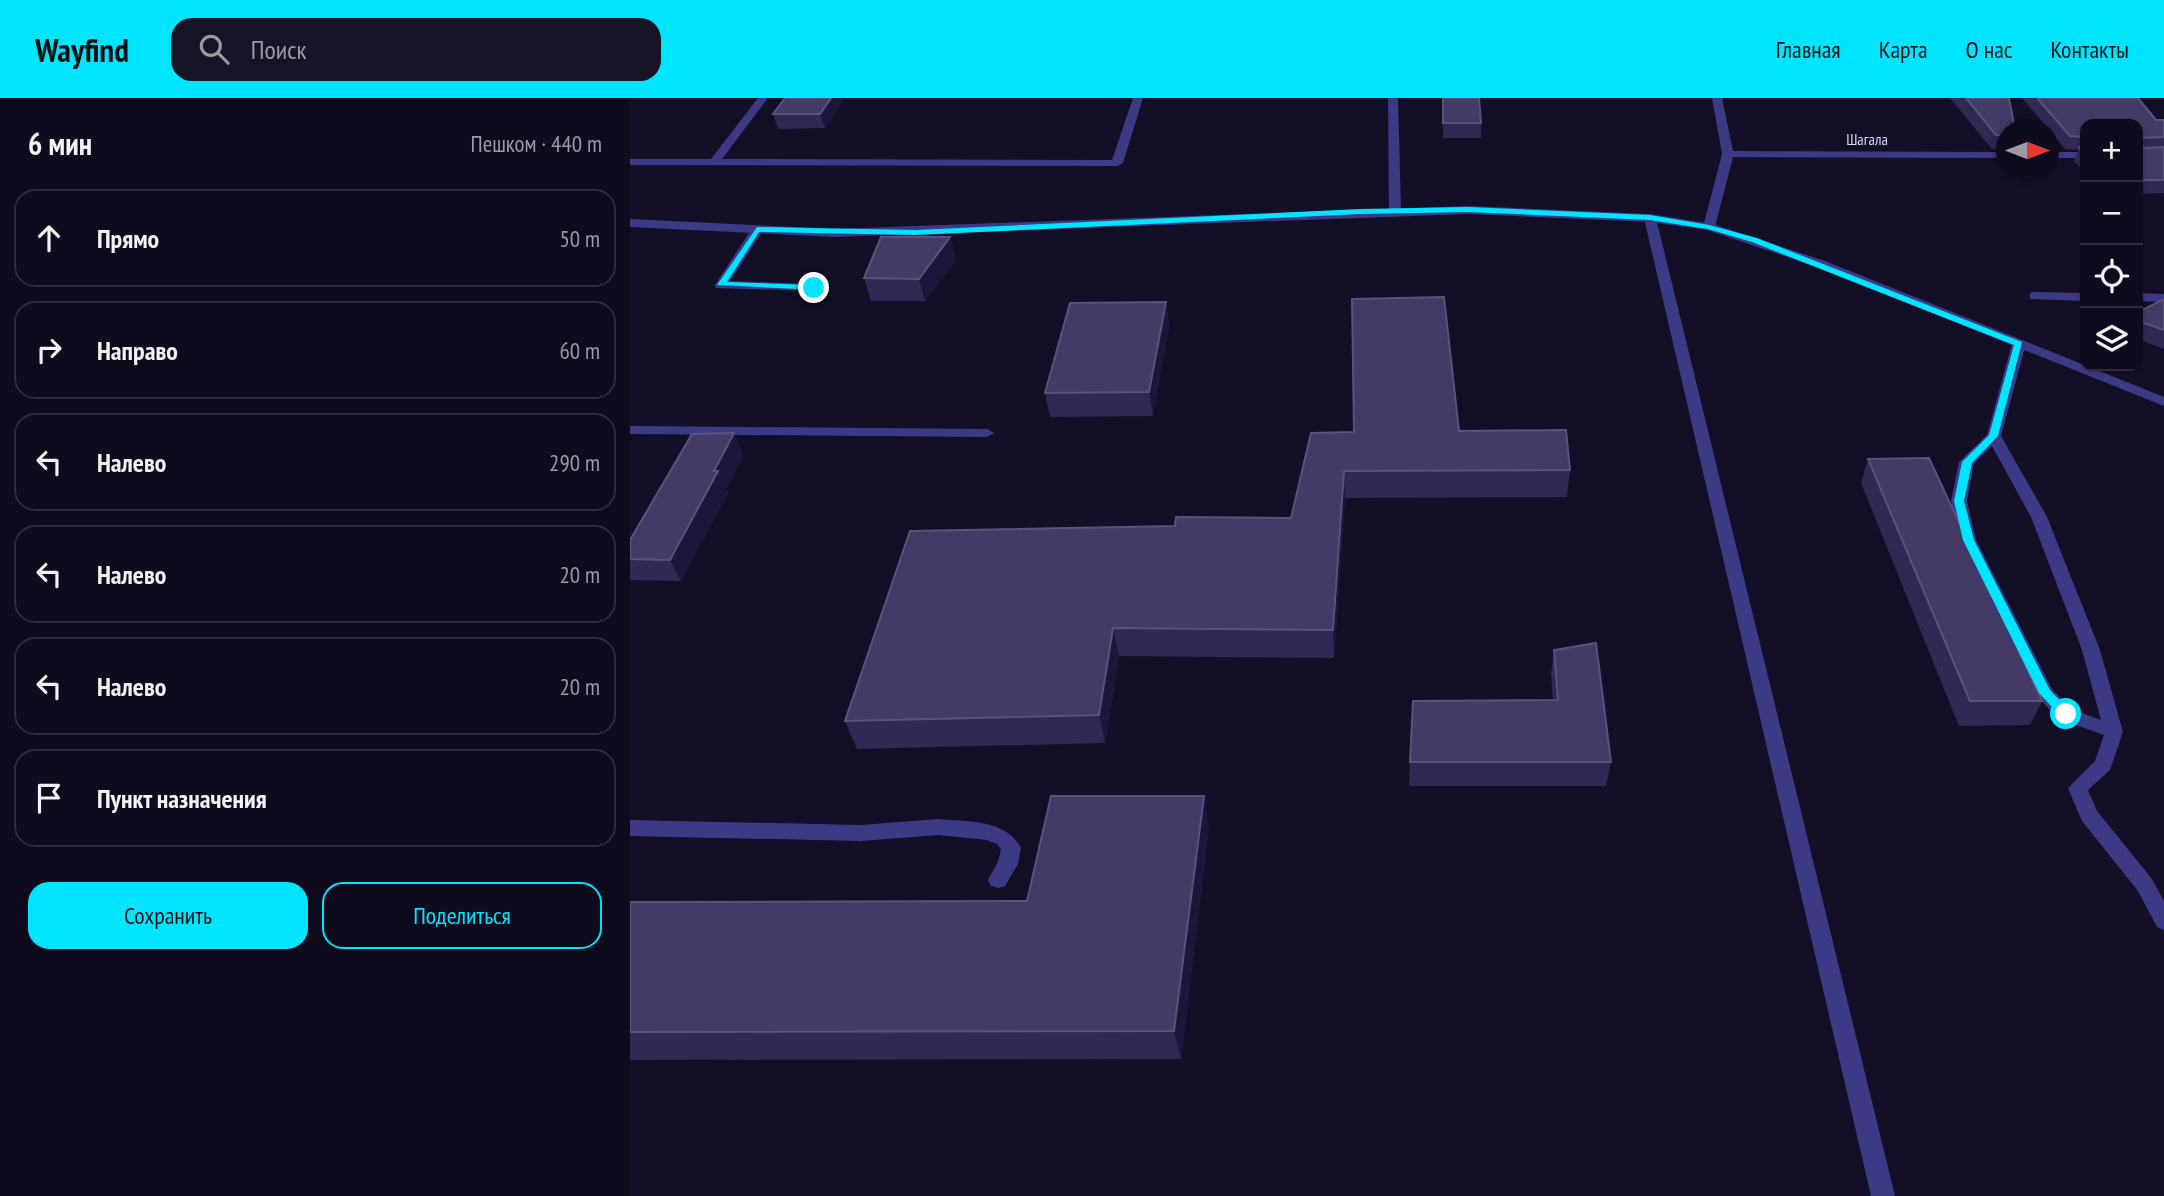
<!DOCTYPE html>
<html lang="ru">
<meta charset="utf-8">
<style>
:root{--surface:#0e0b1c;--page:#171425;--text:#f1f3f6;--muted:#9b9ba3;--line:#2e2b3b;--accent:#00e5ff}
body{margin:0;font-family:"PT Sans Narrow",sans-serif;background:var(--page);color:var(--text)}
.controls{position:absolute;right:21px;top:21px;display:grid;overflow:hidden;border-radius:14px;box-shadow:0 2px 5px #0004}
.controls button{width:63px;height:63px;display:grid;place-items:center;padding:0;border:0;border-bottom:2px solid var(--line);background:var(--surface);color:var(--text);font:35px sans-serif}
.compass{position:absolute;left:1366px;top:21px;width:63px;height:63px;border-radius:50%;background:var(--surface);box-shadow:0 2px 5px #0004;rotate:90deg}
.stop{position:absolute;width:21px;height:21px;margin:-16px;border:5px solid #00e5ff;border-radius:50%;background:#fff}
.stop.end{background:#00e5ff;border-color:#fff;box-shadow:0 2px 7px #0008}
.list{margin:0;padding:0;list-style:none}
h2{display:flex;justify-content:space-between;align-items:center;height:91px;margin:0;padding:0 28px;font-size:30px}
h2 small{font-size:23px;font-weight:400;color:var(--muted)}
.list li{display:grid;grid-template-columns:46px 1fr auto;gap:21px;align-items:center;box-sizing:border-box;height:98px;margin:0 14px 14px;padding:0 14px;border:2px solid var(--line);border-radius:21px}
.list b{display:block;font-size:26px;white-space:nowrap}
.list em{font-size:23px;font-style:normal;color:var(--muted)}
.actions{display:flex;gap:14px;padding:21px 28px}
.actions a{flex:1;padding:16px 0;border:2px solid var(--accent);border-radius:21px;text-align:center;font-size:24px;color:var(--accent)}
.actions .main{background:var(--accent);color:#111}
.icon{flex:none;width:38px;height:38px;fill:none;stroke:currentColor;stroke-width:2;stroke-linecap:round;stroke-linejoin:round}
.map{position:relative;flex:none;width:1534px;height:1098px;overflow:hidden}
header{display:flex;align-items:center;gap:42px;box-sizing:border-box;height:98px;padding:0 35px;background:var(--accent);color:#111}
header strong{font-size:33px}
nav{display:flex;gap:38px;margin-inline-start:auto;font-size:24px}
.search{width:490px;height:63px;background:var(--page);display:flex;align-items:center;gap:18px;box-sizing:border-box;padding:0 24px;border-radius:21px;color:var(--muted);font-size:26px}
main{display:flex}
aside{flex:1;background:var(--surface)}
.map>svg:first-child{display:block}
</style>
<header>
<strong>Wayfind</strong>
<div class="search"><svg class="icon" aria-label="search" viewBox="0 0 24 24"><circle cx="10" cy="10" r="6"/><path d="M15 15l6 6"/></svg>Поиск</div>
<nav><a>Главная</a><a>Карта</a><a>О нас</a><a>Контакты</a></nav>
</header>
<main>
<aside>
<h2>6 мин<small>Пешком · 440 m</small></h2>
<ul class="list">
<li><svg class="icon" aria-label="ahead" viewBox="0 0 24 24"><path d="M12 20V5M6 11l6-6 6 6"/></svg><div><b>Прямо</b></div><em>50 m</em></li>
<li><svg class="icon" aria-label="right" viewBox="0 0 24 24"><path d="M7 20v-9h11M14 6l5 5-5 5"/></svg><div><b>Направо</b></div><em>60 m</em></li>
<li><svg class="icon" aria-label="left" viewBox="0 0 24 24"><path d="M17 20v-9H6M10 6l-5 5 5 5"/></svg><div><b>Налево</b></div><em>290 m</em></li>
<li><svg class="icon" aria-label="left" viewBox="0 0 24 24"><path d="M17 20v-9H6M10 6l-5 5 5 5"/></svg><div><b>Налево</b></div><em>20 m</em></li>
<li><svg class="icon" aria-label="left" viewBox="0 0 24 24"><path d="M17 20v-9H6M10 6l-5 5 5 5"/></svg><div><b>Налево</b></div><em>20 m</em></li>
<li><svg class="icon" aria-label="arrive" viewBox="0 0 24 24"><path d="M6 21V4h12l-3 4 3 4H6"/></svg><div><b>Пункт назначения</b></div></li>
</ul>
<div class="actions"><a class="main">Сохранить</a><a>Поделиться</a></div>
</aside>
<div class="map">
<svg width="1534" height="1098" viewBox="0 0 1534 1098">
<rect width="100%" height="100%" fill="#130f26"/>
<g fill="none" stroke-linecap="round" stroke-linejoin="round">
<!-- service -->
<g fill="#3d3a85" fill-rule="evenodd">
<polygon points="127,128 133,132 100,183 184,186 189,187 189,193 86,190 85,187 123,129"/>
<path d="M1389 242 1396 246 1371 338 1417 419 1470 552 1493 634 1480 672 1458 692 1467 713 1522 781 1534 803V832L1527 829 1508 793 1452 723 1438 690 1465 663 1474 637 1429 621 1409 600 1330 442 1321 403 1329 364 1357 337 1382 246ZM1362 348 1401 419 1452 552 1471 622 1441 611 1422 591 1346 442 1337 403 1344 365Z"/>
<polygon points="0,328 357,331 364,335 357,339 0,336"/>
<path d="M308 721C337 724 376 721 391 750L388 766 375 788 368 790 361 788 358 782 368 764 371 751 367 746 357 742 308 737 231 743 0 738V722L231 727Z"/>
</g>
<!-- minor -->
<g fill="#3d3a85" fill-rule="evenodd">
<polygon points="128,0 138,0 92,61 482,62 503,0 513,0 493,65 487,68 0,67 0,61 81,61"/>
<polygon points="758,0 768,0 771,113 765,117 759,113"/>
<polygon points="1082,0 1092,0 1103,53 1377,54 1377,60 1103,59 1085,129 1079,133 1073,129 1092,56"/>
<rect x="1419" y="54" width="36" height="6"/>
<polygon points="1020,116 1026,120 1265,1098 1241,1098 1014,120"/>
<polygon points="1405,194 1455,195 1455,203 1400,201 1400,195"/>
<polygon points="1508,195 1534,196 1534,204 1508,203"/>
</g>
<!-- tertiary -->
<polygon fill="#3d3a85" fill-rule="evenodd" points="838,108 1020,116 1083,126 1195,163 1534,299 1534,308 1187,169 1077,132 1020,124 838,116 204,139 0,129 0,121 204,131"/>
</g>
<!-- wall -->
<g fill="#312854">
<polygon points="215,0 195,30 148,31 143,16"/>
<polygon points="813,0 851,25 851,40 813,40"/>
<polygon points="1320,0 1379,0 1376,32 1376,69 1371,63 1374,52 1362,51"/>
<polygon points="1392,0 1508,0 1526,22 1534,22 1534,95 1508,96 1508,26 1455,26 1455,76 1444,63 1448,52 1435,51"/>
<polygon points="1380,74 1391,74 1388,83"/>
<polygon points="320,139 326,162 295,203 241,203 234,180"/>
<polygon points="1534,201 1534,251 1508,241 1508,214"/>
<polygon points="536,204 539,227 523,318 420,319 415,295"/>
<polygon points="829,333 940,372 937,399 715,400 704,560 489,558 475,645 227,651 215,623 545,428 661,420 681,335"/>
<polygon points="104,335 113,357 96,391 98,395 51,483 1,482 0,481 0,442"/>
<polygon points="1238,361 1412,603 1400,627 1329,628 1231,385"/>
<polygon points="924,552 981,664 976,688 779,688 780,664 923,602 921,576"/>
<polygon points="579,728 551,961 0,962 0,804 397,803"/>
</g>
<!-- shaded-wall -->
<g fill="#1d163a">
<polygon points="201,0 215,0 195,30 190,16"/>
<polygon points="320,139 326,162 295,203 289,181"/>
<polygon points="536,204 539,227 523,318 519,294"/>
<polygon points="104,335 113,357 96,391 98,395 51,483 40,462"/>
<polygon points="714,373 715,400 704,560 703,532"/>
<polygon points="483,530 489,558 475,645 469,617"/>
<polygon points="574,698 579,728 551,961 544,933"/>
</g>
<!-- building -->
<g fill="#433a66" stroke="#5a527e" stroke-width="2">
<polygon points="155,0 201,0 190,16 143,16"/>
<polygon points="813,0 849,0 851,25 813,25"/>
<polygon points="1336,0 1379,0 1385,32 1376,32 1376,37 1366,37"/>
<polygon points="1407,0 1508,0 1526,22 1534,22 1534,39 1511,40 1513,50 1534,49 1534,82 1508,82 1508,26 1455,26 1455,39 1440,38"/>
<polygon points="1449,49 1455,49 1455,57"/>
<polygon points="251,139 320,139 289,181 234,180"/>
<polygon points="814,199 829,333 936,332 940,372 714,373 703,532 483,530 469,617 215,623 280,433 545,428 546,419 661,420 681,335 724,334 722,201"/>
<polygon points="1534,201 1534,232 1508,223 1508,214"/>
<polygon points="536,204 519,294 415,295 440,205"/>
<polygon points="104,335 84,373 88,373 40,462 0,461 0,442 62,336"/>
<polygon points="1299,360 1412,603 1340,603 1238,361"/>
<polygon points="966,545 981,664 780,664 783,603 928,602 924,552"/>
<polygon points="421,698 574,698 544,933 0,934 0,804 397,803"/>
</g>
<!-- route -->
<polygon fill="#00e5ff" points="838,109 1020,117 1079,127 1127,140 1392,244 1368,338 1342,365 1334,403 1344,442 1420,592 1440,613 1440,619 1431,619 1409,595 1333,442 1324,403 1332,364 1359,337 1384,247 1122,144 1078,131 1020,122 838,114 730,116 286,137 129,134 97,184 184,187 187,192 87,187 127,129 286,132 730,111"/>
<g text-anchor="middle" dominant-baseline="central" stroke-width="7" stroke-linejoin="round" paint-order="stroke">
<!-- far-street labels -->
<g font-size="16" fill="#d9d4ff" stroke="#130f26">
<text x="1237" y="41">Шагала</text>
</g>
</g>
</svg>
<div class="controls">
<button>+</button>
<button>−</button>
<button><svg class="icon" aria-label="locate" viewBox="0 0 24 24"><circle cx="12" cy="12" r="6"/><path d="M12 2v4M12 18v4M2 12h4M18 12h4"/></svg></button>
<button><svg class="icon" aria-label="layers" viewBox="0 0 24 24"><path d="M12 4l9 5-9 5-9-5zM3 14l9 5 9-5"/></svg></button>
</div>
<svg class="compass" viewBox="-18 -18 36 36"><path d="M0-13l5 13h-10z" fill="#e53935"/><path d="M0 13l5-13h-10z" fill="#9b9ba3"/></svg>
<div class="stop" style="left:1436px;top:616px"></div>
<div class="stop end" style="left:184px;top:190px"></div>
</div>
</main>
